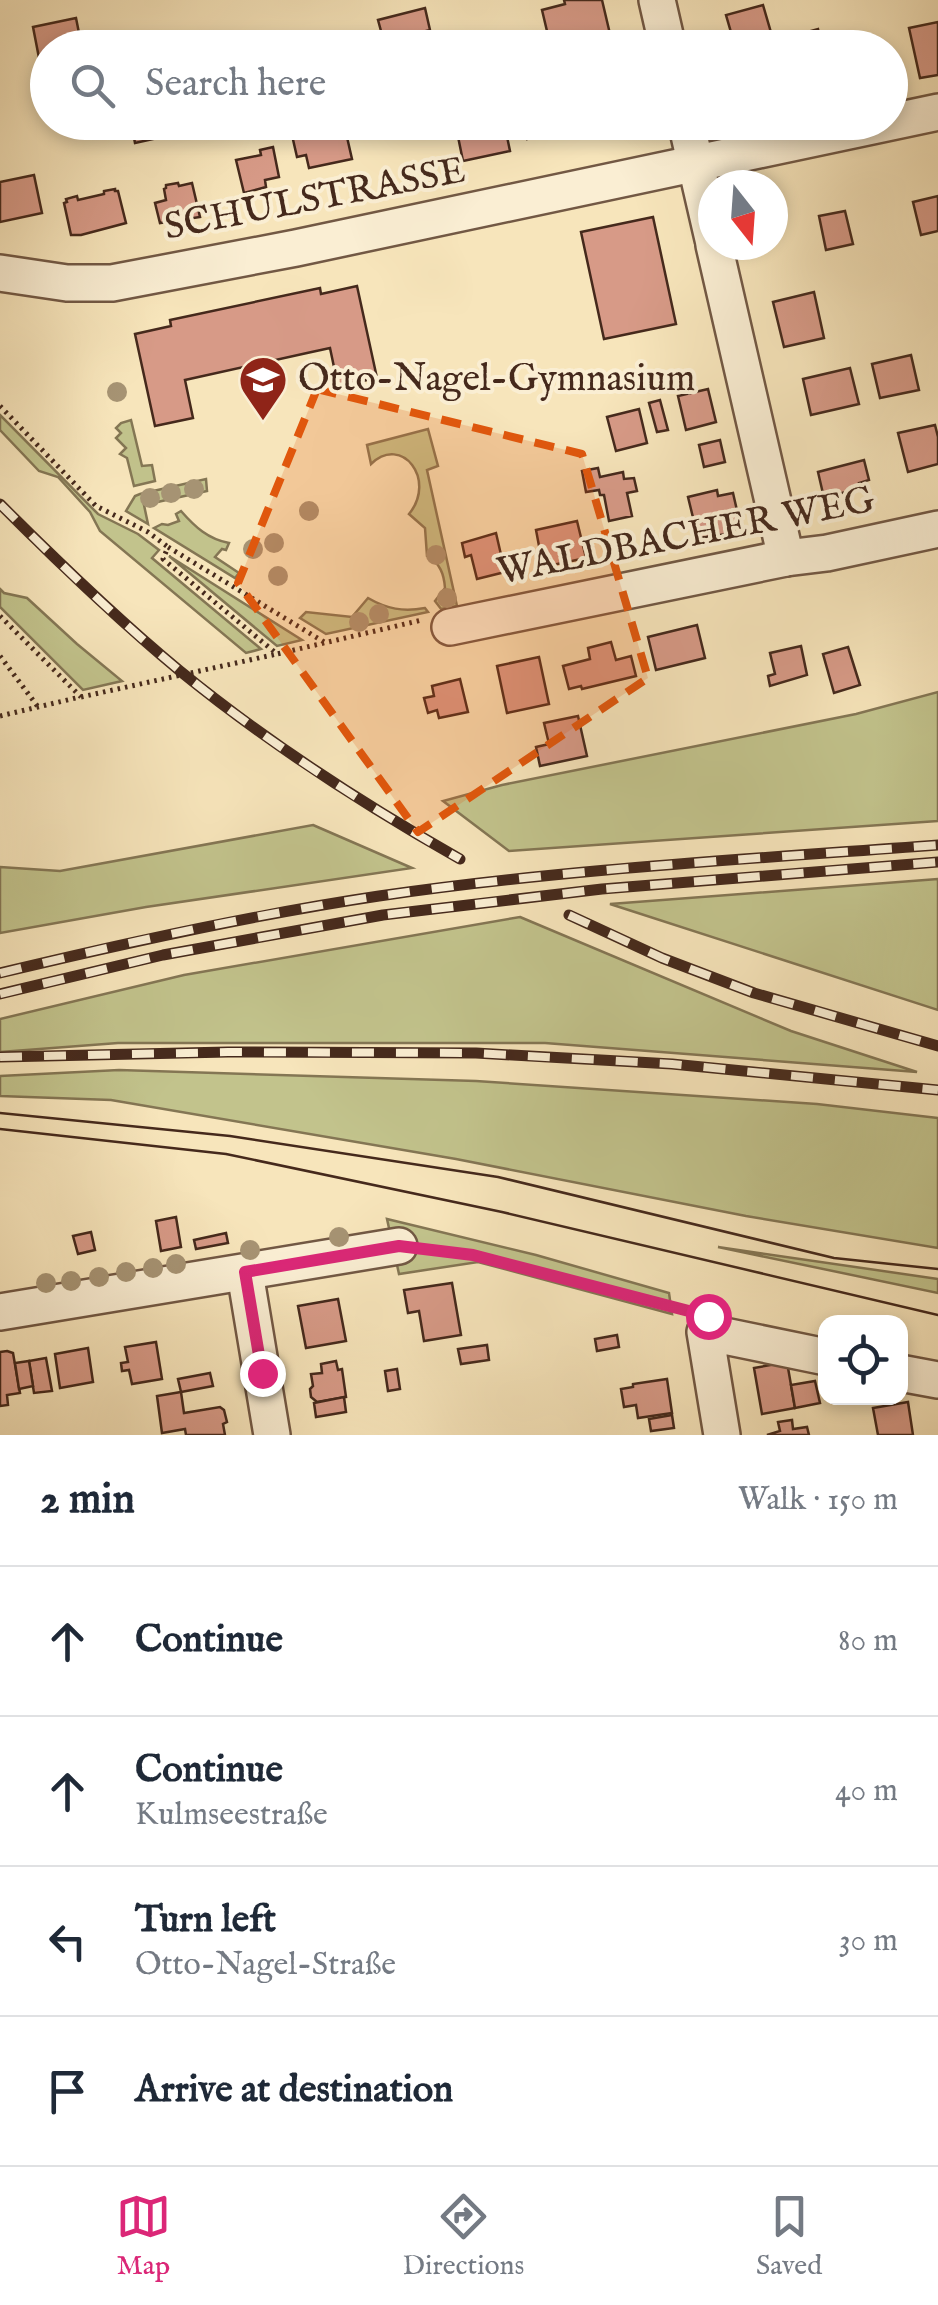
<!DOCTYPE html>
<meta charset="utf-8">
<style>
:root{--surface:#fff;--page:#f6f6f7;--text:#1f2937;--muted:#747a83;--line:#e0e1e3;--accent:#db2777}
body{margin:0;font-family:"IM FELL English",serif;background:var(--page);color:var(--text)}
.controls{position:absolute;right:30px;bottom:30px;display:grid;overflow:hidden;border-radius:20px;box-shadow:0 5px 15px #0003}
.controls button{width:90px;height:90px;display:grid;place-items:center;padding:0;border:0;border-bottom:2px solid var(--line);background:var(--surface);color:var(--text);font:50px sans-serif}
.compass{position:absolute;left:698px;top:170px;width:90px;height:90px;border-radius:50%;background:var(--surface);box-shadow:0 5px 15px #0003;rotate:163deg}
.stop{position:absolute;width:30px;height:30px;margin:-22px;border:8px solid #db2777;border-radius:50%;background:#fff}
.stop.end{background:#db2777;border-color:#fff;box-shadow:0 2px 10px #0008}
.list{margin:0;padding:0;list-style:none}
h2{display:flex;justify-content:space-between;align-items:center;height:130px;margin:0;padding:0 40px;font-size:42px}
h2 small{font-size:32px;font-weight:400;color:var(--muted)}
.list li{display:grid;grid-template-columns:65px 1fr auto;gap:30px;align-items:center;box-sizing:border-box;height:150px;padding:0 40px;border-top:2px solid var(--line)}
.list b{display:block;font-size:38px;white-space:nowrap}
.list p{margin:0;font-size:32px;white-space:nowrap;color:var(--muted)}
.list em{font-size:32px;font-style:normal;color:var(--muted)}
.icon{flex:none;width:55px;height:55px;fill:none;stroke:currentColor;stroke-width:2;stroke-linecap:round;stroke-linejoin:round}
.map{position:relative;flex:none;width:938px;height:1435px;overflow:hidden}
.search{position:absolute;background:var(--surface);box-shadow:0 5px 15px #0003;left:30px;right:30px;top:30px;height:110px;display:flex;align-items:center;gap:25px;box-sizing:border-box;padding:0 35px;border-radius:55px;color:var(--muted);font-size:38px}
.sheet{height:730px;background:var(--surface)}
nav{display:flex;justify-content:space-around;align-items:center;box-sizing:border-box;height:140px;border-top:2px solid var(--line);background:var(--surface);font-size:28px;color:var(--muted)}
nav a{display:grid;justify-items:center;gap:5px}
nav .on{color:var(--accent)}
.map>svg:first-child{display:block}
</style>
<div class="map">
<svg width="938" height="1435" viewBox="0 0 938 1435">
<rect width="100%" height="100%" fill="#f7e5bb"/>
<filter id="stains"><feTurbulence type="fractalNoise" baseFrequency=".002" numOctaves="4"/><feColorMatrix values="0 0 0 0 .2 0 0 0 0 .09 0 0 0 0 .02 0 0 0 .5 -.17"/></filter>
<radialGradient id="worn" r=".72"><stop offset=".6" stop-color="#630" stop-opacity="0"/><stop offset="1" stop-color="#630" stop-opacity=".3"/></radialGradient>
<!-- green -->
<g fill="#c2c38c" stroke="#847654" stroke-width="2.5">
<polygon points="0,415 98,514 138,534 159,550 152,558 261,649 246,653 100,531 90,512 58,477 39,471 0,430"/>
<polygon points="131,420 142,466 152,465 155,481 134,486 127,458 120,454 126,448 116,438 121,433 116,428 121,423"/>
<path d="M428 429 438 466 427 470 457 606 441 609 435 601 445 588C444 574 440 563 427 556L425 528 409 514C437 480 402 434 371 464L367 445Z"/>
<polygon points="206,479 207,491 144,505 148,524 126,511 135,496 140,494"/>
<path d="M181 511C195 527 208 539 229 543L226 550 222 549 215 557 239 573 235 578 154 528 162 524 168 525 179 521 176 514Z"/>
<polygon points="169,556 302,640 277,646"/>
<polygon points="0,589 4,593 27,598 77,644 122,681 83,690 0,607"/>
<path d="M368 598C387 609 403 612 425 608L428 612 326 634 300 618 306 612 352 617Z"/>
<polygon points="938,692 938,821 509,851 443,801 502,785 856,714"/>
<polygon points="313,825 412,868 146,907 0,933 0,867 60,871"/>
<polygon points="938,879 938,1010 610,904"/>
<polygon points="520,917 791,1031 917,1072 545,1043 118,1043 0,1052 0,1019 184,975"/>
<polygon points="119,1070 476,1081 817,1104 938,1118 938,1248 746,1216 456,1159 111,1100 0,1096 0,1076"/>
<polygon points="387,1219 536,1255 669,1293 672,1314 478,1262 399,1274"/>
<polygon points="718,1247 938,1279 938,1293"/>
</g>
<!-- building -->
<g fill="#d79a87" stroke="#45291c" stroke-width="2.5">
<polygon points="564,0 602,0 610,34 551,48 542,10 565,4"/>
<polygon points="763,5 772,36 735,46 726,15"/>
<polygon points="425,8 430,30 384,42 378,20"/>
<polygon points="76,18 82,48 48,48 48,62 40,63 33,27"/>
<polygon points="938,22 938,75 920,78 909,28"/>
<polygon points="818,29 822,48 800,48 796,35"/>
<polygon points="80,122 109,122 110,130 83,135"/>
<polygon points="131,122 169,122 171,135 135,143"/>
<polygon points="289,122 335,122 336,126 344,124 352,159 309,168 306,155 297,157"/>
<polygon points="455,122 504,122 510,151 463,161"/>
<polygon points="523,122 555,122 557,133 527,139"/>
<polygon points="273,147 279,177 265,180 266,187 244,193 236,160 261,155 260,150"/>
<polygon points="34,175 42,213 0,222 0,182"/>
<polygon points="178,183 179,186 192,183 200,217 160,223 155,203 166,200 164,189 166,188 166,185"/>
<polygon points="115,189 115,191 118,191 126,223 81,235 71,235 64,203 67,202 66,199 77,196 78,200 104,194 104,191"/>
<polygon points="938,196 938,231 921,235 913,202"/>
<polygon points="845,211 853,244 826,250 819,216"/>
<polygon points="653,217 676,324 604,339 581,232"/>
<polygon points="357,286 377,378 338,386 330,348 307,353 185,380 193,418 155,426 135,334 171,326 170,320 320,288 321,294"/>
<polygon points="814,292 824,338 784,347 773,302"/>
<polygon points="911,355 919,390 880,398 872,364"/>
<polygon points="850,368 859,404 811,415 803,379"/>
<polygon points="708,389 716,422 686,430 678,396"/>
<polygon points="660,400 668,430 657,432 649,403"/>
<polygon points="639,409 647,443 616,451 607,417"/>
<polygon points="935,425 938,437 938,464 908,472 898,433"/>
<polygon points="720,440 725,462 704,467 699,445"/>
<polygon points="864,460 869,480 859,483 860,488 824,498 818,472"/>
<polygon points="598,468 600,477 623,472 624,479 634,478 637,491 627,493 632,516 609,521 604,495 600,495 599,490 586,492 582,471"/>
<polygon points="717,490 718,496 733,493 741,528 726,531 727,534 698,538 688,497"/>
<polygon points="577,521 586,558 543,567 536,530"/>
<polygon points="496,533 505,572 477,579 471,555 465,557 462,543"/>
<polygon points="697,625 705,658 656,670 648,637"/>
<polygon points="611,642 616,660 631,656 636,676 582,689 581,686 569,689 563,666 590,659 588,648"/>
<polygon points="801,646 807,675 770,686 768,676 775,674 770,653"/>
<polygon points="848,647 860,685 834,693 823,654"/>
<polygon points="539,657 549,704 507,713 497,666"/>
<polygon points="460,679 468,712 439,718 437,710 428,713 424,698 434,696 432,686"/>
<polygon points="578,716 587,756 540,766 536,747 549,744 544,723"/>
<polygon points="176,1217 181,1247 161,1251 156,1221"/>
<polygon points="91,1232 95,1250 78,1254 73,1236"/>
<polygon points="226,1233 228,1243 196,1249 194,1240"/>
<polygon points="452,1283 461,1335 424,1341 419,1311 408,1313 404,1290"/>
<polygon points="338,1299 346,1341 306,1348 298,1306"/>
<polygon points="617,1335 619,1347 597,1351 595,1339"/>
<polygon points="156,1342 162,1379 132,1384 129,1370 122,1371 121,1363 128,1362 125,1347"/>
<polygon points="487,1345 489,1360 461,1364 458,1349"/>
<polygon points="88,1348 93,1382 60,1388 55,1354"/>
<polygon points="7,1351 13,1353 20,1393 7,1395 8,1405 0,1406 0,1352"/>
<polygon points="46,1358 52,1391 34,1393 29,1361"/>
<polygon points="29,1361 33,1386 19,1389 15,1363"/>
<polygon points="336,1361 338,1370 342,1369 346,1397 317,1402 311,1397 310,1389 313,1386 311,1374 322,1373 321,1364"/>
<polygon points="787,1362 795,1408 762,1414 754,1368"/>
<polygon points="397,1369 400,1389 388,1391 385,1371"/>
<polygon points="210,1373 213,1386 181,1392 178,1379"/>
<polygon points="667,1379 672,1413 638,1418 636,1405 624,1407 621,1389 633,1387 633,1384"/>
<polygon points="815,1381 820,1403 795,1408 791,1385"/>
<polygon points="181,1392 184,1413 220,1407 224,1410 227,1422 223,1424 225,1435 186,1435 185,1429 162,1433 157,1396"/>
<polygon points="344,1397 346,1412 316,1417 314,1403"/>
<polygon points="908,1402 913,1435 878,1435 873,1408"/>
<polygon points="672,1415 674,1428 651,1431 649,1419"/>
<polygon points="792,1420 793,1429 807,1427 809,1435 767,1435 780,1431 778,1422"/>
</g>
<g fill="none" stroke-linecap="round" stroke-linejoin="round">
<!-- minor casing -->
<g stroke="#725844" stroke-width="40">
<g id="minor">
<polyline points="657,0 668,48"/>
<polyline points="686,122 713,239"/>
<polyline points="714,245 786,558"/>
<polyline points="0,273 67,283 112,283 296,248 938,112"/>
<polyline points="450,627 786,558 827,553 938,529"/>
<polyline points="245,1273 272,1435"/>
<polyline points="0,1312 399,1246"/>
<polyline points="900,1373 938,1380"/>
<polyline points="722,1435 705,1332 826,1357"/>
</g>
</g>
<!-- path -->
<g stroke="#45291c" stroke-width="5" stroke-dasharray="2.5 5" stroke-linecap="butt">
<polyline points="0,406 96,506 148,532 168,547"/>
<polyline points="0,616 81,697"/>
<polyline points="324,642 168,547 163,559 277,654 422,620"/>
<polyline points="0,656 38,707"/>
<polyline points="0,716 80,697"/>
<polyline points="427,1250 473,1255 683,1311"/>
</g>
<!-- minor -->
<use href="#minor" stroke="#faeed3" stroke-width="35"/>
<!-- tram -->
<g stroke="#45291c" stroke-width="2.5">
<polyline points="0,1113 230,1136 498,1177 834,1258 938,1269"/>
<polyline points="0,1129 226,1154 502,1212 938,1315"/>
</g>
<!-- rail casing -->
<g stroke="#45291c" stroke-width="11">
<g id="rail">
<path d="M0 504C58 562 117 619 180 671 267 742 363 804 460 859"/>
<polyline points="569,915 662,958 754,993 938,1046"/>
<path d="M0 973C125 943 251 915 379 896 564 869 752 859 938 845"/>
<polyline points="0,994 163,955 383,915 602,889 938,862"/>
<polyline points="0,1057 228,1052 476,1053 672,1064 938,1090"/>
</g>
</g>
<!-- rail -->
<use href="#rail" stroke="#faeed3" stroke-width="8" stroke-dasharray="22" stroke-linecap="butt"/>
<!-- path-bridge -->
<polyline stroke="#45291c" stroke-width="5" stroke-dasharray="2.5 5" stroke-linecap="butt" points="81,697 277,654"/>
</g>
<!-- trees -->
<g fill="#a69373">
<circle cx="117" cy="392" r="10"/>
<circle cx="194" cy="489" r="10"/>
<circle cx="171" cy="493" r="10"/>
<circle cx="150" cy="498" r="10"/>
<circle cx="309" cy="511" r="10"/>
<circle cx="274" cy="543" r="10"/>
<circle cx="253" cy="549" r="10"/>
<circle cx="436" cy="555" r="10"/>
<circle cx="278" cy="576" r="10"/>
<circle cx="447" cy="598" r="10"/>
<circle cx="379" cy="614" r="10"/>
<circle cx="359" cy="622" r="10"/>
<circle cx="339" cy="1237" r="10"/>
<circle cx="250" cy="1250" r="10"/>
<circle cx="176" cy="1264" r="10"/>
<circle cx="153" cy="1268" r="10"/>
<circle cx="126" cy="1272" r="10"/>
<circle cx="99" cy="1277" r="10"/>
<circle cx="71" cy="1281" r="10"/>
<circle cx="46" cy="1283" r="10"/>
</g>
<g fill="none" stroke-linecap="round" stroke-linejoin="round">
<!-- route -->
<polyline stroke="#db2777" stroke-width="12" points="262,1373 245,1272 399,1246 473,1255 708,1316"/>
</g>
<!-- marked area -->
<path fill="#e0570d" fill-opacity="0.2" stroke="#e0570d" stroke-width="8" stroke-dasharray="20 12" stroke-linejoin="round" d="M317 389 582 454 648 678 418 832 238 583Z"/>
<!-- icons -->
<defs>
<g id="school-pin" transform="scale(2.5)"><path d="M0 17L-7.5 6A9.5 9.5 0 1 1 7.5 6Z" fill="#8f2418" stroke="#faeed3"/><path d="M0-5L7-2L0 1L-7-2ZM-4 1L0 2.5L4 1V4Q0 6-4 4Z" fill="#fff"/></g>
</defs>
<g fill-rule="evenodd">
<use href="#school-pin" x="263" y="380"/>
</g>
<g text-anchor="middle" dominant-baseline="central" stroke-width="8" stroke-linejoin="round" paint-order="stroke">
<!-- street labels -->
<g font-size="38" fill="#45291c" stroke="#faeed3">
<text transform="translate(315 200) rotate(-11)">SCHULSTRASSE</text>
<text transform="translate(686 537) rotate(-11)">WALDBACHER WEG</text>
</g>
<!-- poi labels -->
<g font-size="38" fill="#45291c" stroke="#faeed3" text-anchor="start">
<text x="298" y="380">Otto-Nagel-Gymnasium</text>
</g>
</g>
<rect width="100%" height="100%" filter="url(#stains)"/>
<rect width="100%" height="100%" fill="url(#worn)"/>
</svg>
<div class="controls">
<button><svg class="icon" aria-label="locate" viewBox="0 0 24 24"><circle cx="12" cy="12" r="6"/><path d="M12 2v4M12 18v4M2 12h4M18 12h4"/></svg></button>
</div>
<svg class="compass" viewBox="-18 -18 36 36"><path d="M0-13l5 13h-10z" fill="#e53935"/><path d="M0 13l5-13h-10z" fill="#747a83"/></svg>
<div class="stop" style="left:708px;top:1316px"></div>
<div class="stop end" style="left:262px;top:1373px"></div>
<div class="search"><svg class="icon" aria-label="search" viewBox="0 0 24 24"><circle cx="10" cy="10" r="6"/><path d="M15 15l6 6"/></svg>Search here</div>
</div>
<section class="sheet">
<h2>2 min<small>Walk · 150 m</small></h2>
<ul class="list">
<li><svg class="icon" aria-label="ahead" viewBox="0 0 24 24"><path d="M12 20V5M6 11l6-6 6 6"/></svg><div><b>Continue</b></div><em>80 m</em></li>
<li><svg class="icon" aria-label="ahead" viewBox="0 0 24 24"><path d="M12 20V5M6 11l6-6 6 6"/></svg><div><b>Continue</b><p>Kulmseestraße</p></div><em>40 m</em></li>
<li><svg class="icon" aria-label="left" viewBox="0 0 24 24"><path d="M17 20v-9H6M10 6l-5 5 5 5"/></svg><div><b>Turn left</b><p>Otto-Nagel-Straße</p></div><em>30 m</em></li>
<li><svg class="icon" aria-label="arrive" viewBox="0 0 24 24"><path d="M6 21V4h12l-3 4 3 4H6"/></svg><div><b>Arrive at destination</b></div></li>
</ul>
</section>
<nav>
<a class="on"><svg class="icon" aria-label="map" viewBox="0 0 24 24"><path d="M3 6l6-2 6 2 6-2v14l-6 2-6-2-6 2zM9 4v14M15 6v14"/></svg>Map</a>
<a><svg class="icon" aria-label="directions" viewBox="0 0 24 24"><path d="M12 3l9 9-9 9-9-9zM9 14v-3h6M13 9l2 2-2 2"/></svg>Directions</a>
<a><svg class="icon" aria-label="saved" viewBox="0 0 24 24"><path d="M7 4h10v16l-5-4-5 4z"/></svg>Saved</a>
</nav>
